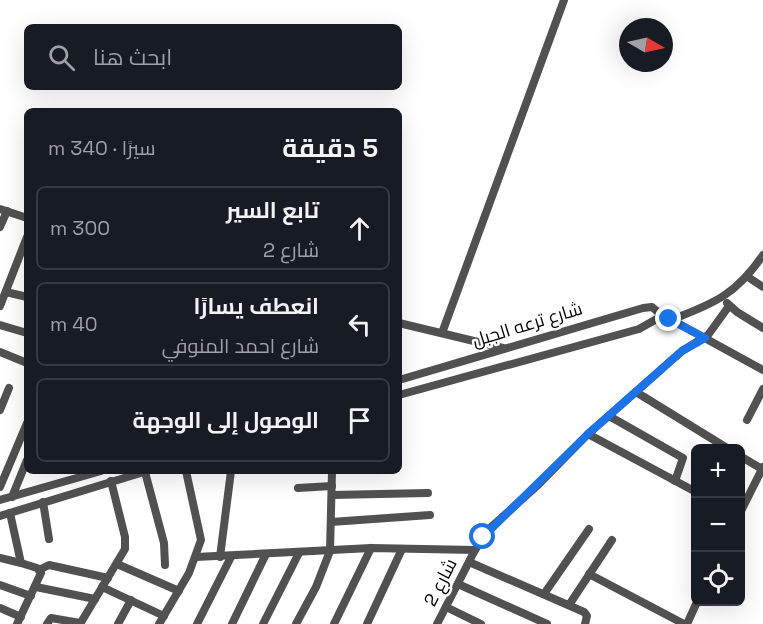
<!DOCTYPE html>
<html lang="ar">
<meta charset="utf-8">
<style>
:root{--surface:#171b24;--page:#242831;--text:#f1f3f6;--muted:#9ea1a6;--line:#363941}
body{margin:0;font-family:"Space Grotesk",Cairo,sans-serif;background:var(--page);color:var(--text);direction:rtl}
.controls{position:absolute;right:18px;bottom:18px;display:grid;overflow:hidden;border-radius:9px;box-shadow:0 6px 24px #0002}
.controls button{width:54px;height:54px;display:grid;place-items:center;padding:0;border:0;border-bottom:2px solid var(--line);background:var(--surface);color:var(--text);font:30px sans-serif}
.compass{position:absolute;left:619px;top:18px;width:54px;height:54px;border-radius:50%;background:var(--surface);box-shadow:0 6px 24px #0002;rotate:99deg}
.stop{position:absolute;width:18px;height:18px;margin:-14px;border:4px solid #1a73e8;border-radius:50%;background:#fff}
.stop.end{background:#1a73e8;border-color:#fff;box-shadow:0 2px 6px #0008}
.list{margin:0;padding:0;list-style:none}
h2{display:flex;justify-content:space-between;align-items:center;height:78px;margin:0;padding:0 24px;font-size:26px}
h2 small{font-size:20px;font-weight:400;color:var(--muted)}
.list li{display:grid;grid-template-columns:39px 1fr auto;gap:18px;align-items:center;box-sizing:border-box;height:84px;margin:0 12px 12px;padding:0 12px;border:2px solid var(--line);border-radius:9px}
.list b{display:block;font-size:22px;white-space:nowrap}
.list p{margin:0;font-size:20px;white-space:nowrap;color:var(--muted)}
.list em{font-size:20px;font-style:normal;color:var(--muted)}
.icon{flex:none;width:33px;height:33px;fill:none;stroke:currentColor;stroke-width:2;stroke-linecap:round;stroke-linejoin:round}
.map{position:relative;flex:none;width:763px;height:624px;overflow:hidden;direction:ltr}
.search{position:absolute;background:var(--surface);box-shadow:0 6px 24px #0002;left:24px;top:24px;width:378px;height:66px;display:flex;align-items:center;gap:15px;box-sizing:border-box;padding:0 21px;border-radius:9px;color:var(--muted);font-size:22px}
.panel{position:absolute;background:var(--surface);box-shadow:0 6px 24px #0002;left:24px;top:108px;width:378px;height:366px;border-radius:9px;direction:rtl}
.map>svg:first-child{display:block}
</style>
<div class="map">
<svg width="763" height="624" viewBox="0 0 763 624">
<rect width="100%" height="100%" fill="#fff"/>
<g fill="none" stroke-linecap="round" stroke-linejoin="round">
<!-- street -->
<g stroke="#515151" stroke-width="8">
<polyline points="0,209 27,218"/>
<polyline points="0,227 7,211"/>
<polyline points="748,277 763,287"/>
<polyline points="6,292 27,297"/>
<polyline points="727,303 737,312 763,328"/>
<polyline points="0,306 27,237"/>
<polyline points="670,319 763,370"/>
<polyline points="399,323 503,348"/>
<polyline points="0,325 27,333"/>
<polyline points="442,333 564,0"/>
<polyline points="0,352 27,363"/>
<path d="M399 380 643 308 652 307 665 318 673 319C716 303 737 293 763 255"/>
<polyline points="636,392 727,448"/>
<polyline points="399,395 639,329 662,316"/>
<polyline points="0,410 9,388"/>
<polyline points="609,416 683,458 675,481"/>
<polyline points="747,420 763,389"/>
<polyline points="588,434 696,492"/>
<polyline points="740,456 762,469"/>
<polyline points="145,472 164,543 165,565"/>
<polyline points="0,487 27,423"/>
<polyline points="298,488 332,486"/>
<polyline points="332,495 428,493"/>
<polyline points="12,497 27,460"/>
<polyline points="0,500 101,471"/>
<polyline points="43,502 49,539"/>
<polyline points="10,513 21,563 37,568 41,573 17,624"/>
<polyline points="740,513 763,467"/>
<polyline points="0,516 147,471"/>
<polyline points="331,522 430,515"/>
<polyline points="196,557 371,548 475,550"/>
<polyline points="220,557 231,471"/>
<polyline points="0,558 21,563"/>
<polyline points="469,562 584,612 587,616 585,624"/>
<polyline points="117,564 179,591"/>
<polyline points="39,570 49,565 108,578"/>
<polyline points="589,574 684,624"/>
<polyline points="458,584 547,624"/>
<polyline points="0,585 31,596"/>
<polyline points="36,587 95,599"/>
<polyline points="102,587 164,616"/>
<polyline points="544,594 589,529"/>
<polyline points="569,605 612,540"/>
<polyline points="446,607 481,624"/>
<polyline points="0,608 21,617"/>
<polyline points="47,624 51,618 80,623"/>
<polyline points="80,624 125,549 125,537 111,481"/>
<polyline points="118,624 131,600"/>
<polyline points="159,624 189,573 201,540 186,471"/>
<polyline points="197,624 231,557"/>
<polyline points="232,624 266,554"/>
<polyline points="263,624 299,553"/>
<polyline points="296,624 316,587 330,551 332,471"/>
<polyline points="334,624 371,548"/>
<polyline points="367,624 402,549"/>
<polyline points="437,624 475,550 488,530 539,484 588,434 682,351 708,335 729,306"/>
<polyline points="687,624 697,602"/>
</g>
</g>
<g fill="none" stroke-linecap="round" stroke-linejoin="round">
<!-- route -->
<polyline stroke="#1a73e8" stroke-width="8" points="483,537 588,434 682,351 705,338 669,319"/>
</g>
<g text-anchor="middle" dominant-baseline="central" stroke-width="5" stroke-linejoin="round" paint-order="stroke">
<!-- street labels -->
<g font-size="18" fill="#000" stroke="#fff">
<text transform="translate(527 324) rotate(-17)">شارع ترعه الجبل</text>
<text transform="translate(440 582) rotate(-63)">شارع 2</text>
</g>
</g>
</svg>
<div class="controls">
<button>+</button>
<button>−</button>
<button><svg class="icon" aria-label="locate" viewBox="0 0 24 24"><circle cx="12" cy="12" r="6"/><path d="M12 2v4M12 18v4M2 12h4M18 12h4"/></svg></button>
</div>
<svg class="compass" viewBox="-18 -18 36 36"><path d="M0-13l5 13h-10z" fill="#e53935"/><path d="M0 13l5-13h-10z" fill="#9ea1a6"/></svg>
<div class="stop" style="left:483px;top:537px"></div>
<div class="stop end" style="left:669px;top:319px"></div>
<div class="search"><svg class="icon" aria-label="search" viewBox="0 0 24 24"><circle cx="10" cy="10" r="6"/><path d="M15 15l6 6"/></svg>ابحث هنا</div>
<section class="panel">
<h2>5 دقيقة<small>سيرًا · 340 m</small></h2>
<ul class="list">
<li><svg class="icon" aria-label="ahead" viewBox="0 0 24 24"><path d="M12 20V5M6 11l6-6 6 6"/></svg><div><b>تابع السير</b><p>شارع 2</p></div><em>300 m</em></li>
<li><svg class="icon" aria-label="left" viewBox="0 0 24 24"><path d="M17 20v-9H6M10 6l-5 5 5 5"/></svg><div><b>انعطف يسارًا</b><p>شارع احمد المنوفي</p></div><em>40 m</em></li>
<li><svg class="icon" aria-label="arrive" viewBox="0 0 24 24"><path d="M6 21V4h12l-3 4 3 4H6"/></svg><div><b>الوصول إلى الوجهة</b></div></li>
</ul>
</section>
</div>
